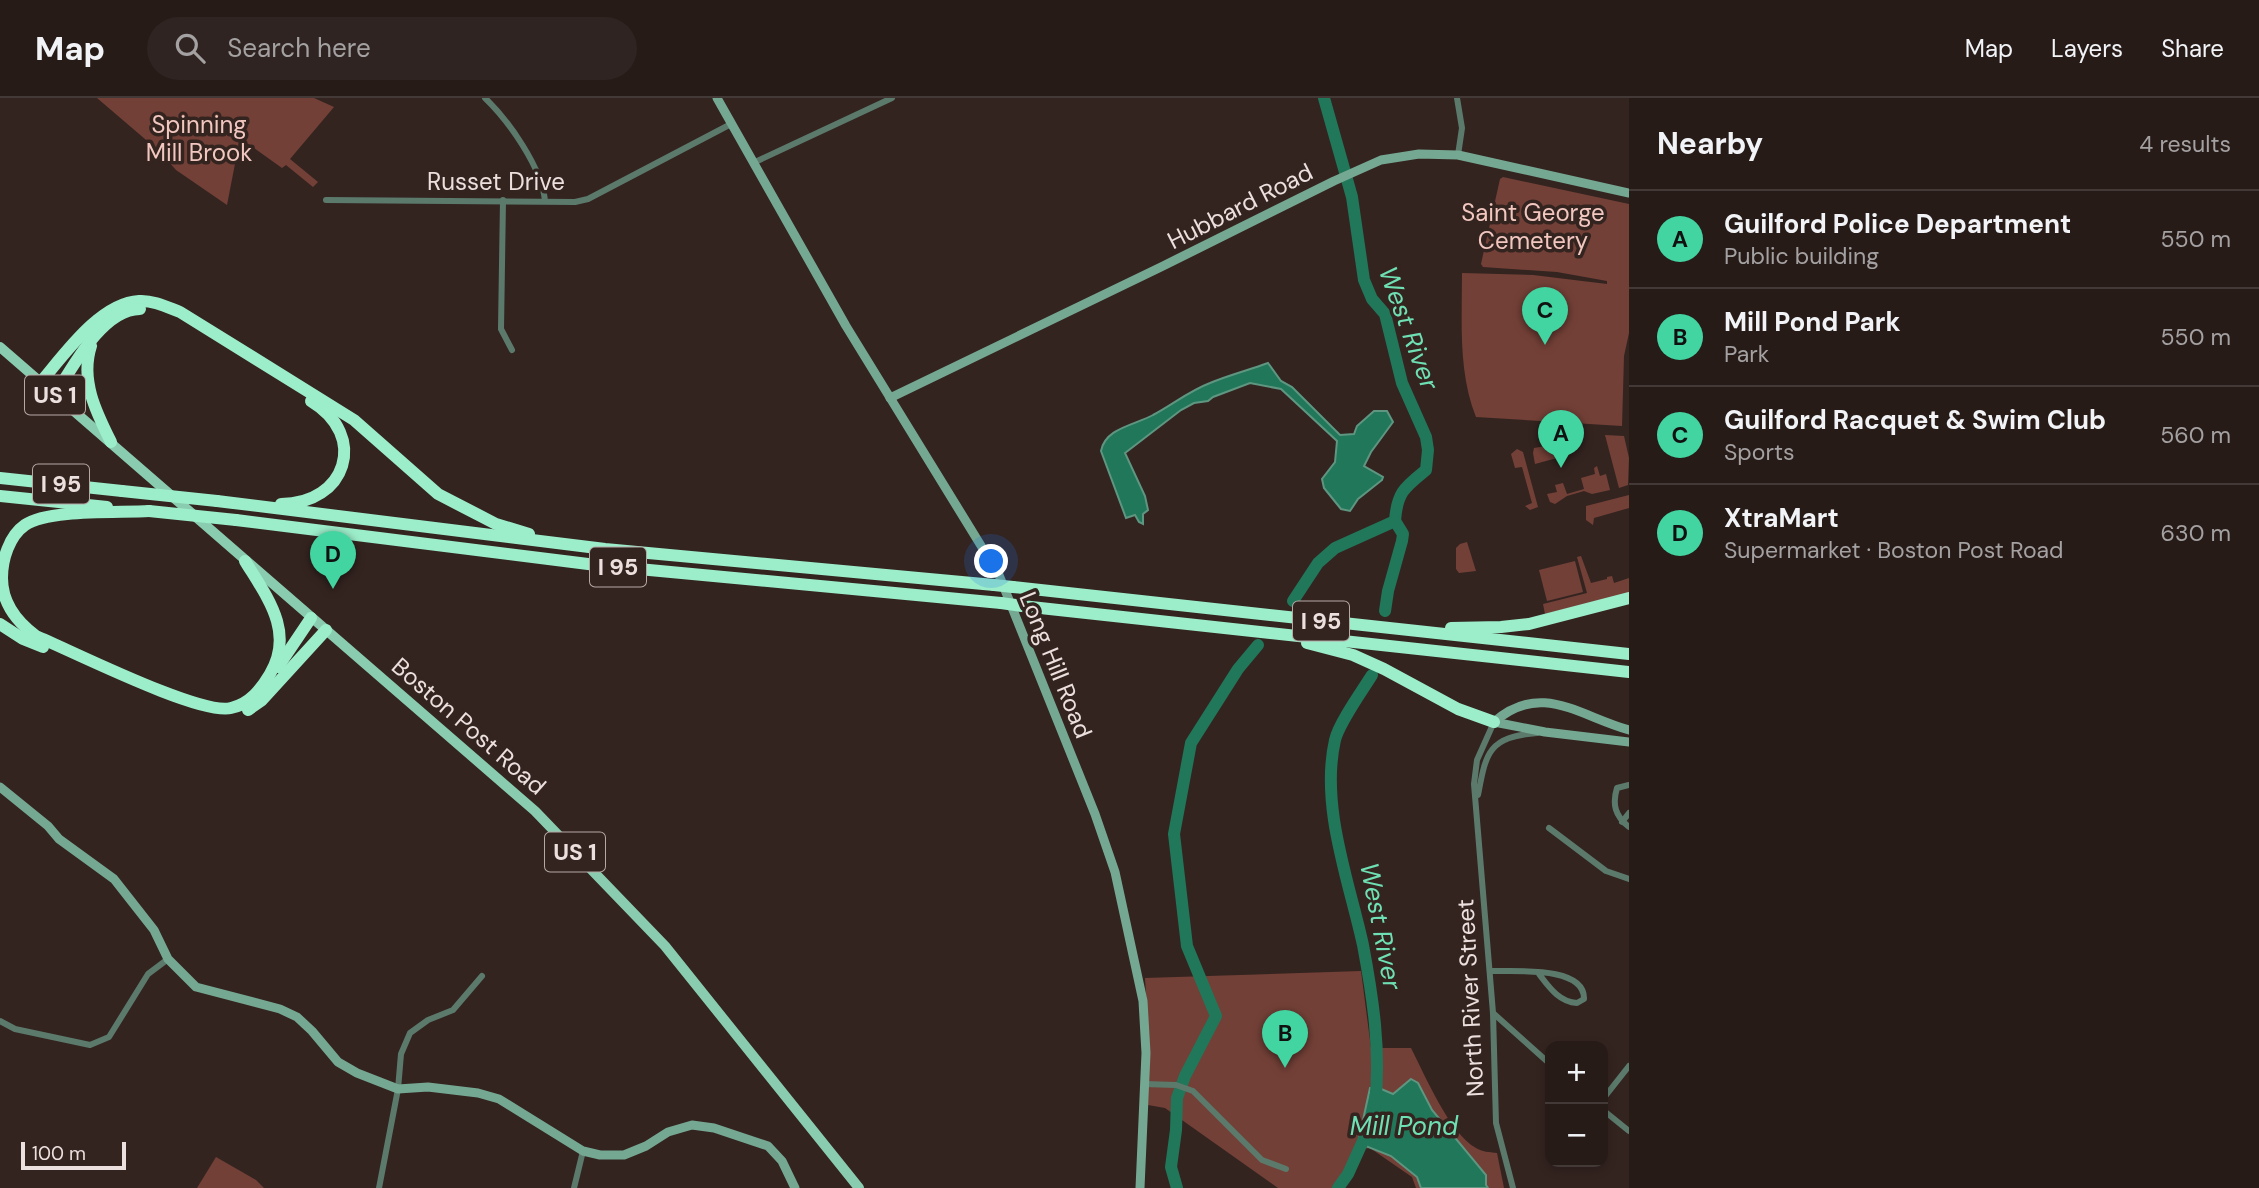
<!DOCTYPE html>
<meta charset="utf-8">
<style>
:root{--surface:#271b18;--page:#2f2421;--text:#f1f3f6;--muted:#a4a1a2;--line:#433937;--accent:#42d4a1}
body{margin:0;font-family:"DM Sans",sans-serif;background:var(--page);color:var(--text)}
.controls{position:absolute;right:21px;bottom:21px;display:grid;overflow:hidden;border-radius:14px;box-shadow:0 4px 10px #0003}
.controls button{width:63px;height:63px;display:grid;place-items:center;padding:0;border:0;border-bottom:2px solid var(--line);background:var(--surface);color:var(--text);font:35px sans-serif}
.scale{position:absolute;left:21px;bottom:18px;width:105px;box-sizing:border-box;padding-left:7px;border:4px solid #ece0de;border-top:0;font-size:19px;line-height:24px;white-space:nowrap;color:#ece0de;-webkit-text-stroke:5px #342420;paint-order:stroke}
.you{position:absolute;left:992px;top:464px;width:24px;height:24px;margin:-18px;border:5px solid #fff;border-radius:50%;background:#1a73e8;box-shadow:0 0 0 10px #1a73e833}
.badge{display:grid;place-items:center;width:46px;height:46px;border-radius:50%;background:var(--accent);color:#111;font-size:23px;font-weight:700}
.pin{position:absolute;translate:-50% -58px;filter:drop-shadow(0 2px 4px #0008)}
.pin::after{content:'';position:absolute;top:37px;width:24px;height:21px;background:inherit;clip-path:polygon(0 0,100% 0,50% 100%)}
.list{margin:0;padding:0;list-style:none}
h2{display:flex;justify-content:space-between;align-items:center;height:91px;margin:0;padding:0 28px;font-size:30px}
h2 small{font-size:23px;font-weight:400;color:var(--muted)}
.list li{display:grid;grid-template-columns:46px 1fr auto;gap:21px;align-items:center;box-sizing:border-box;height:98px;padding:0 28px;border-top:2px solid var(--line)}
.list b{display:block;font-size:26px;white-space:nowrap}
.list p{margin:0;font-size:23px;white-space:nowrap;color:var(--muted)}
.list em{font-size:23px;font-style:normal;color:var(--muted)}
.icon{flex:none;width:38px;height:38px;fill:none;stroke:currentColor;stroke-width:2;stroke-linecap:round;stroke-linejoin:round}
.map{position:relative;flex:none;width:1629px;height:1090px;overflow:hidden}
header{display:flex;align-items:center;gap:42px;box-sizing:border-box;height:98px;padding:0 35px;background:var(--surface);border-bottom:2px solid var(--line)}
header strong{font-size:33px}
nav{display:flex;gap:38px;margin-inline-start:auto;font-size:24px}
.search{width:490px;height:63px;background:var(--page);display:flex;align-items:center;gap:18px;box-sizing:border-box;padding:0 24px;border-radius:38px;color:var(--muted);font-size:26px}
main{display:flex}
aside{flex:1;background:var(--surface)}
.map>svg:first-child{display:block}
</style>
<header>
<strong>Map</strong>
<div class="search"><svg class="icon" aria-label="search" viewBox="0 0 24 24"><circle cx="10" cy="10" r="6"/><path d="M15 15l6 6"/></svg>Search here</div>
<nav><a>Map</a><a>Layers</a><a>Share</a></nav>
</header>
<main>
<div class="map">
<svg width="1629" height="1090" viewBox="0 0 1629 1090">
<rect width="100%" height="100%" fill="#342420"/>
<!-- green -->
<g fill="#734037">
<polygon points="97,0 314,0 334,9 290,61 318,84 313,89 286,67 282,70 240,40 227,107 176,72 159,53"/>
<path d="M1503 79 1629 106V235L1624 258 1622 328 1476 319C1458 274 1462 223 1462 175L1533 177 1607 186V183L1557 174 1483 169 1481 166 1500 81Z"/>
<polygon points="1605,337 1624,338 1629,360 1628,387 1619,390"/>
<polygon points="1552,347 1557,360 1535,366 1533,355 1534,350"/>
<polygon points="1517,351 1523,354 1538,409 1530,412 1525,408 1532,405 1522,369 1515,370 1511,356"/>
<polygon points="1597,368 1600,378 1606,376 1610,392 1592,396 1584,393 1567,398 1555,406 1550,404 1547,396 1557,394 1555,387 1563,385 1567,396 1584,391 1581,380 1595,376 1594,370"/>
<polygon points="1629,397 1629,410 1594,420 1593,427 1586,422 1586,408"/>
<polygon points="1467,444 1476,473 1459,475 1456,471 1456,450 1460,446"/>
<polygon points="1581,458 1591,485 1607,481 1607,479 1612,478 1614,485 1629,480 1629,495 1545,516 1543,506 1587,495 1577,459"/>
<polygon points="1575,463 1583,494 1547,503 1539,472"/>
<path d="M1361 873 1371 950H1411C1425 977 1449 1035 1476 1050 1482 1054 1489 1054 1497 1055L1504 1090H1416L1412 1079 1370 1050 1362 1051 1340 1090H1278L1165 1010 1148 1007 1149 941 1145 880Z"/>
<polygon points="216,1059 256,1082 264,1090 197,1090"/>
</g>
<!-- water -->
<g fill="#217759" stroke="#5e9681" stroke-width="2">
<path d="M1268 265 1281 283 1292 289 1340 337 1354 336 1357 328 1374 313H1387L1393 324 1371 354 1364 368 1383 379 1382 382 1358 401 1350 413 1341 411 1324 390 1322 381 1335 364 1337 343 1281 291 1250 285 1213 299 1208 303 1194 305 1181 312 1125 355 1145 398 1148 412 1143 416V426L1139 424 1135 417 1126 420 1101 353C1105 330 1135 327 1153 317 1172 307 1189 293 1210 285 1229 277 1249 272 1268 265Z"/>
<polygon points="1411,981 1418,985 1432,1012 1486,1077 1486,1087 1488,1090 1421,1090 1417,1079 1391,1058 1358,1045 1370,990 1379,990 1393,996"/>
</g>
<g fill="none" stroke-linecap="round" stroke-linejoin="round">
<!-- river -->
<g stroke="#217759" stroke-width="12">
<path d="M1324 0 1352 99 1364 182 1372 201 1385 216 1402 285 1426 339 1428 352 1426 372C1405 389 1397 394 1395 423"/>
<polyline points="1293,503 1318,465 1335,450 1395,423"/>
<polyline points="1385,513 1388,493 1402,443 1403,436 1395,423"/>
<path d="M1372 577C1362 593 1339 625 1335 642 1320 708 1349 783 1363 847 1373 900 1381 953 1375 1007"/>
<polyline points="1177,1090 1171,1069 1176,1032 1177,1000 1185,978 1216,918 1187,848 1174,736 1191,645 1238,571 1258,547"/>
<polyline points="1338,1090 1348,1076 1367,1034"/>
</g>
<!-- street -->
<g stroke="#5b7a6c" stroke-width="6">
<path d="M485 0C509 23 542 70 545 103"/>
<polyline points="1457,0 1462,30 1458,57"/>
<polyline points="753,65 892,0"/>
<polyline points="326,102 575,104 588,101 731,26"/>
<polyline points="503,102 501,231 512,252"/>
<polyline points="1494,624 1477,662 1474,686 1493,915 1496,1025 1513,1090"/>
<path d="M1629 687 1617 690C1612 706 1615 718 1629 729"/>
<path d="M1478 697C1486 655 1488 639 1537 635"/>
<polyline points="1622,724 1629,715"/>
<polyline points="1549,730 1606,773 1629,781"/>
<path d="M1490 873C1513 874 1585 867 1584 901L1577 905C1559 904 1549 889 1539 876"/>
<polyline points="1493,915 1550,966"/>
<polyline points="0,923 15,931 90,947 109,939 148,876 168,861"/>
<polyline points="1144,986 1176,987 1193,993 1262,1062 1286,1071"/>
<polyline points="1603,1001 1629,968"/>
<polyline points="1603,1012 1629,1033"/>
<polyline points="379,1090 398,991 401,956 410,935 428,922 453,912 482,878"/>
<polyline points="574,1090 583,1053"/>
</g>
<!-- secondary -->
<g stroke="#75a892" stroke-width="9">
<polyline points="717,0 846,228 999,477 1095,716 1115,774 1143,903 1146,955 1140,1090"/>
<polyline points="890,300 1161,169 1334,83 1381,62 1419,56 1458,57 1629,95"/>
<path d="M1494 624C1541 583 1579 618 1629 632"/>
<polyline points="1494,624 1545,634 1629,644"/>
<polyline points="0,689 48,728 59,741 114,781 154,832 168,861 196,889 280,911 297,919 312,933 338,964 357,975 398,991 428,989 478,995 499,1001 583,1053 600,1057 624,1057 646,1048 668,1034 692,1027 714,1030 768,1048 782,1063 795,1090"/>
</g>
<!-- primary -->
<polyline stroke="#8accaf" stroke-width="10" points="0,249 535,713 665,848 859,1090"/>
<!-- highway -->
<g stroke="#9cedca" stroke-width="12">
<path d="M91 248C80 282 96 314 111 344"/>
<path d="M40 285C64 257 100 205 139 203 153 202 167 209 180 214L354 322 438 396 496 426 529 436"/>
<path d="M55 297C73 268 103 211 140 211"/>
<polyline points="0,380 122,393"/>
<polyline points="0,398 107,409"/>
<polyline points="217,403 605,451 994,487"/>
<path d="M281 406C346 406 369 338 311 303"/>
<path d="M149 413C119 415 48 411 25 427 9 438 2 462 2 480 2 506 17 524 36 538 72 553 201 618 231 610 250 606 261 591 270 576 295 534 267 499 245 463"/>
<polyline points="236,422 596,467 1001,505"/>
<polyline points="1013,489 1629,556"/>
<polyline points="1022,508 1629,574"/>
<polyline points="0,526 23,541 43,549"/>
<polyline points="1451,530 1501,529 1529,526 1629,500"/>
<polyline points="1307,545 1353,557 1384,571 1458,611 1494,624"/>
<polyline points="278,569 311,520"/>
<polyline points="248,612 262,602 326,532"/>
</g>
<!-- highway-bridge -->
<g stroke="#9cedca" stroke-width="12">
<polyline points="122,393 217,403"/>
<polyline points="149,413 236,422"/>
<polyline points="994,487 1013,489"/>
<polyline points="1001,505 1022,508"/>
</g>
</g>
<g text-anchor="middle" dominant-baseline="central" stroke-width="7" stroke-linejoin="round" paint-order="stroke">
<!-- shield labels -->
<g fill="#342420" stroke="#b5a8a5" stroke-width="2">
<rect x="25" y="277.5" width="60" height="39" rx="5"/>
<rect x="33" y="366.5" width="56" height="39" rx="5"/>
<rect x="590" y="449.5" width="56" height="39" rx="5"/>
<rect x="1293" y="503.5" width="56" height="39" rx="5"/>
<rect x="545" y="734.5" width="60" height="39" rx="5"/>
</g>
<g font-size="23" font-weight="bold" fill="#ece0de">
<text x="55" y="297">US 1</text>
<text x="61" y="386">I 95</text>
<text x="618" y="469">I 95</text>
<text x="1321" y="523">I 95</text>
<text x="575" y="754">US 1</text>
</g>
<!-- park labels -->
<g font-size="24" fill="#f1c7bf" stroke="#342420">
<text x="199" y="26">Spinning<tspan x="199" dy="28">Mill Brook</tspan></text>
<text x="1533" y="114">Saint George<tspan x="1533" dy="28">Cemetery</tspan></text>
</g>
<!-- street labels -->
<g font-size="24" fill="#ece0de" stroke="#342420">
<text x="496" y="83">Russet Drive</text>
<text transform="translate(1240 108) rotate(-27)">Hubbard Road</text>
<text transform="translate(1056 567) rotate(68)">Long Hill Road</text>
<text transform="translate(469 628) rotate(41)">Boston Post Road</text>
<text transform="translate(1470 900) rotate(-93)">North River Street</text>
</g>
<!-- water labels -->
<g font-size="26" font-style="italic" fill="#6ee0b3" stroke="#342420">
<text transform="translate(1409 230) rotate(70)">West River</text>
<text transform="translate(1381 828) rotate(79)">West River</text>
<text x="1404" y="1028">Mill Pond</text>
</g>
</g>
</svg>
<div class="controls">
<button>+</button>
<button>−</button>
</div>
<div class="scale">100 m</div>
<div class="you"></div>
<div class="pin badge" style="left:1561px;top:370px">A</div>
<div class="pin badge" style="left:1285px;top:970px">B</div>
<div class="pin badge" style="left:1545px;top:247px">C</div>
<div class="pin badge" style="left:333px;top:491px">D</div>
</div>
<aside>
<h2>Nearby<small>4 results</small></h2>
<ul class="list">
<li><span class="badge">A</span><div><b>Guilford Police Department</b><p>Public building</p></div><em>550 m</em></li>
<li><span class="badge">B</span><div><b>Mill Pond Park</b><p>Park</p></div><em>550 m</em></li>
<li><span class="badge">C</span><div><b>Guilford Racquet &amp; Swim Club</b><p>Sports</p></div><em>560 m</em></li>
<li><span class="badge">D</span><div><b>XtraMart</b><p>Supermarket · Boston Post Road</p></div><em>630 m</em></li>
</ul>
</aside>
</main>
